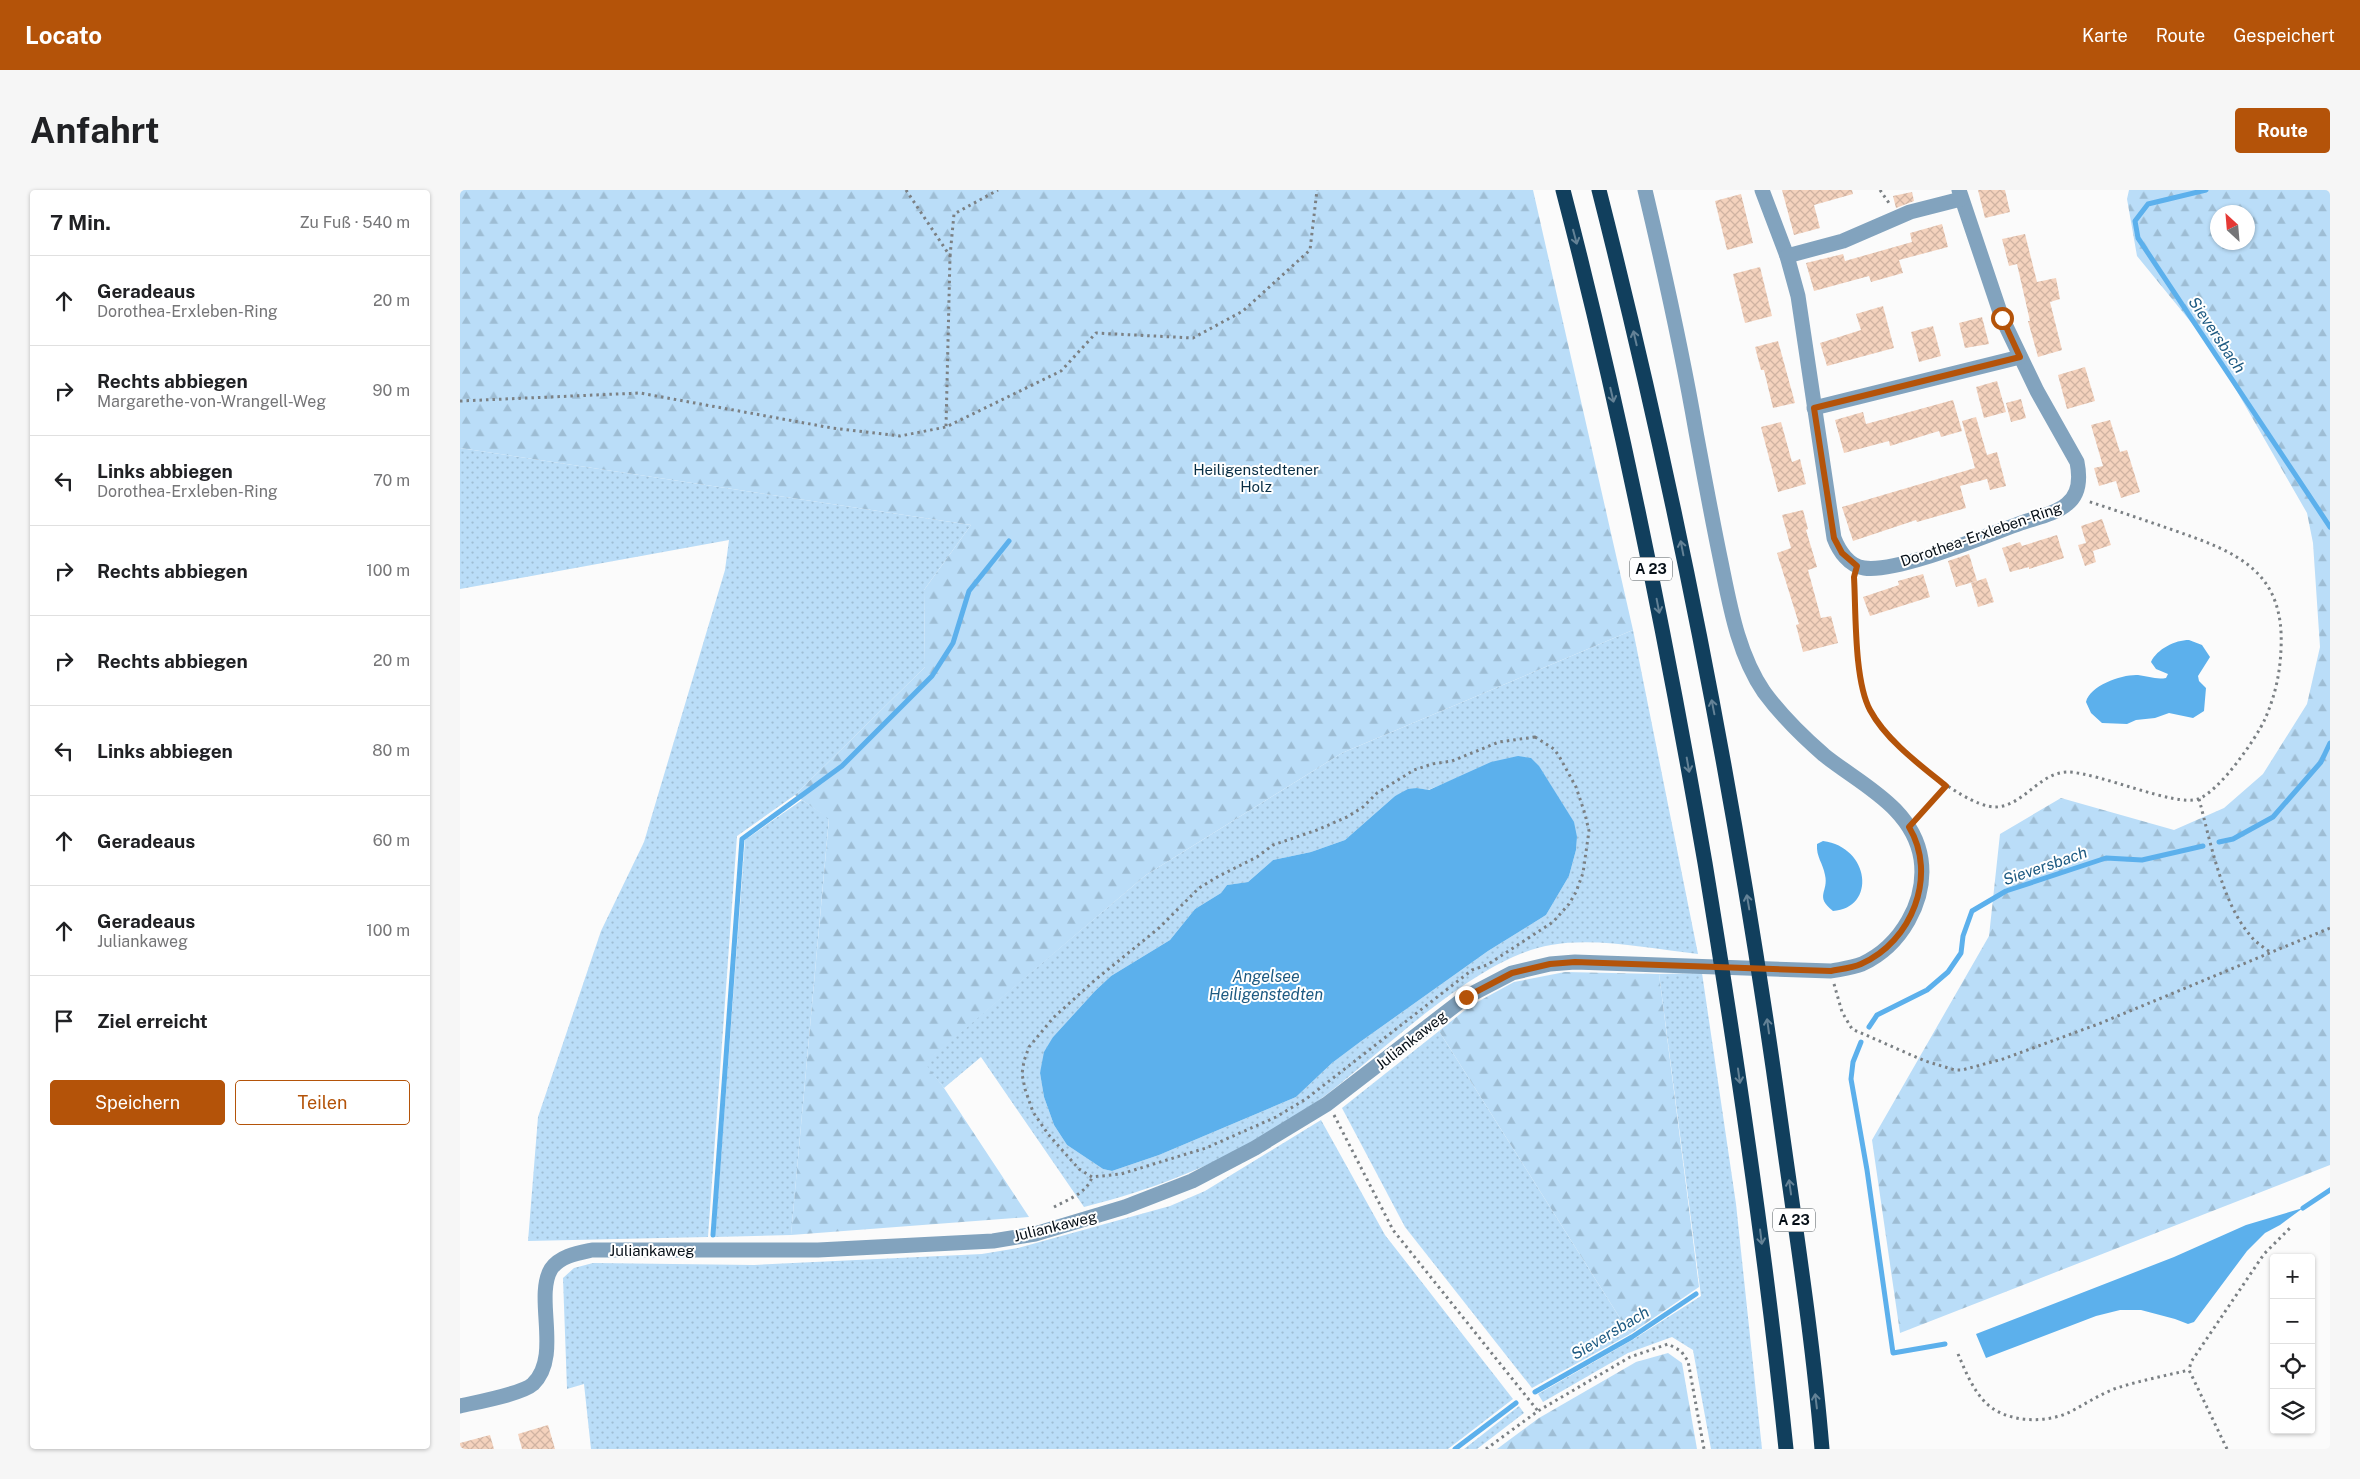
<!DOCTYPE html>
<html lang="de">
<meta charset="utf-8">
<style>
:root{--surface:#fff;--page:#f6f6f6;--text:#202124;--muted:#757577;--line:#e0e0e0;--accent:#b45309}
body{margin:0;font-family:"Public Sans",sans-serif;background:var(--page);color:var(--text)}
.controls{position:absolute;right:15px;bottom:15px;display:grid;overflow:hidden;border-radius:5px;box-shadow:0 1px 4px #0004}
.controls button{width:45px;height:45px;display:grid;place-items:center;padding:0;border:0;border-bottom:1px solid var(--line);background:var(--surface);color:var(--text);font:25px sans-serif}
.compass{position:absolute;left:1750px;top:15px;width:45px;height:45px;border-radius:50%;background:var(--surface);box-shadow:0 1px 4px #0004;rotate:334deg}
.stop{position:absolute;width:15px;height:15px;margin:-11px;border:4px solid #b45309;border-radius:50%;background:#fff}
.stop.end{background:#b45309;border-color:#fff;box-shadow:0 1px 5px #0008}
.list{margin:0;padding:0;list-style:none}
h2{display:flex;justify-content:space-between;align-items:center;height:65px;margin:0;padding:0 20px;font-size:21px}
h2 small{font-size:16px;font-weight:400;color:var(--muted)}
.list li{display:grid;grid-template-columns:32px 1fr auto;gap:15px;align-items:center;box-sizing:border-box;height:90px;padding:0 20px;border-top:1px solid var(--line)}
.list b{display:block;font-size:19px;white-space:nowrap}
.list p{margin:0;font-size:16px;white-space:nowrap;color:var(--muted)}
.list em{font-size:16px;font-style:normal;color:var(--muted)}
.actions{display:flex;gap:10px;padding:15px 20px}
.actions a{flex:1;padding:11px 0;border:1px solid var(--accent);border-radius:5px;text-align:center;font-size:18px;color:var(--accent)}
.actions .main{background:var(--accent);color:#fff}
.icon{flex:none;width:28px;height:28px;fill:none;stroke:currentColor;stroke-width:2;stroke-linecap:round;stroke-linejoin:round}
.map{position:relative;flex:none;width:1870px;height:1259px;overflow:hidden;border-radius:5px}
header{display:flex;align-items:center;gap:30px;box-sizing:border-box;height:70px;padding:0 25px;background:var(--accent);color:#fff}
header strong{font-size:24px}
nav{display:flex;gap:28px;margin-inline-start:auto;font-size:18px}
.intro{display:flex;align-items:center;justify-content:space-between;box-sizing:border-box;height:120px;padding:0 30px}
h1{margin:0;font-size:35px}
.button{padding:12px 22px;border-radius:5px;background:var(--accent);color:#fff;font-size:18px;font-weight:700}
main{display:flex;gap:30px;padding:0 30px}
aside{flex:1;background:var(--surface);border-radius:5px;box-shadow:0 1px 4px #0004}
.map>svg:first-child{display:block}
</style>
<header>
<strong>Locato</strong>
<nav><a>Karte</a><a>Route</a><a>Gespeichert</a></nav>
</header>
<div class="intro"><h1>Anfahrt</h1><a class="button">Route</a></div>
<main>
<aside>
<h2>7 Min.<small>Zu Fuß · 540 m</small></h2>
<ul class="list">
<li><svg class="icon" aria-label="ahead" viewBox="0 0 24 24"><path d="M12 20V5M6 11l6-6 6 6"/></svg><div><b>Geradeaus</b><p>Dorothea-Erxleben-Ring</p></div><em>20 m</em></li>
<li><svg class="icon" aria-label="right" viewBox="0 0 24 24"><path d="M7 20v-9h11M14 6l5 5-5 5"/></svg><div><b>Rechts abbiegen</b><p>Margarethe-von-Wrangell-Weg</p></div><em>90 m</em></li>
<li><svg class="icon" aria-label="left" viewBox="0 0 24 24"><path d="M17 20v-9H6M10 6l-5 5 5 5"/></svg><div><b>Links abbiegen</b><p>Dorothea-Erxleben-Ring</p></div><em>70 m</em></li>
<li><svg class="icon" aria-label="right" viewBox="0 0 24 24"><path d="M7 20v-9h11M14 6l5 5-5 5"/></svg><div><b>Rechts abbiegen</b></div><em>100 m</em></li>
<li><svg class="icon" aria-label="right" viewBox="0 0 24 24"><path d="M7 20v-9h11M14 6l5 5-5 5"/></svg><div><b>Rechts abbiegen</b></div><em>20 m</em></li>
<li><svg class="icon" aria-label="left" viewBox="0 0 24 24"><path d="M17 20v-9H6M10 6l-5 5 5 5"/></svg><div><b>Links abbiegen</b></div><em>80 m</em></li>
<li><svg class="icon" aria-label="ahead" viewBox="0 0 24 24"><path d="M12 20V5M6 11l6-6 6 6"/></svg><div><b>Geradeaus</b></div><em>60 m</em></li>
<li><svg class="icon" aria-label="ahead" viewBox="0 0 24 24"><path d="M12 20V5M6 11l6-6 6 6"/></svg><div><b>Geradeaus</b><p>Juliankaweg</p></div><em>100 m</em></li>
<li><svg class="icon" aria-label="arrive" viewBox="0 0 24 24"><path d="M6 21V4h12l-3 4 3 4H6"/></svg><div><b>Ziel erreicht</b></div></li>
</ul>
<div class="actions"><a class="main">Speichern</a><a>Teilen</a></div>
</aside>
<div class="map">
<svg width="1870" height="1259" viewBox="0 0 1870 1259">
<defs>
<pattern id="grass-dots" width="8" height="8" patternUnits="userSpaceOnUse" patternTransform="scale(1.25)"><rect width="8" height="8" fill="#baddf8"/><path d="M2 2h.1M6 6h.1" fill="none" stroke="#9ebdd4" stroke-width="1.8" stroke-linecap="round"/></pattern>
<pattern id="forest-firs" width="22" height="20" patternUnits="userSpaceOnUse" patternTransform="scale(1.25)"><rect width="22" height="20" fill="#baddf8"/><path d="M5 1l3.5 6h-7zM16 11l3.5 6h-7z" fill="#9ebdd4"/></pattern>
<pattern id="building-cross-hatch" width="8" height="8" patternUnits="userSpaceOnUse" patternTransform="scale(1.25)"><rect width="8" height="8" fill="#f4d2bd"/><path d="M0 0l8 8M0 8l8-8" fill="none" stroke="#d0b3a2"/></pattern>
</defs>
<rect width="100%" height="100%" fill="#fbfbfb"/>
<!-- grass -->
<g fill="url(#grass-dots)" fill-rule="evenodd">
<polygon points="0,258 511,335 464,400 465,477 335,605 277,646 248,1047 68,1051 78,927 141,741 184,652 265,380 269,350 0,399"/>
<path d="M1173 440 1238 764C1191 759 1137 747 1091 755 1017 767 926 859 866 905 795 959 710 996 624 1017L521 867 484 898 464 873 686 685 882 563ZM1012 582 1117 647 1116 660 1109 686 1086 725 1028 761 900 852 872 873 836 907 699 965 652 981 643 979 607 955 594 935 584 907 580 883 593 847 635 801 651 786 710 750 735 719 761 703 767 695 788 692 813 670 851 662 885 650 935 606 957 598 968 600Z"/>
<polygon points="342,610 369,628 331,1045 255,1047 285,650"/>
<polygon points="1242,783 1276,1014 1302,1259 1251,1259 1233,1160 1212,1147 1168,1163 1083,1212 1078,1204 1174,1149 1241,1106 1199,784"/>
<polygon points="979,841 1170,1144 1072,1198 945,1037 882,918"/>
<polygon points="861,930 925,1045 1053,1209 988,1259 131,1259 124,1194 107,1199 103,1088 114,1078 133,1073 294,1075 522,1064 558,1058 710,1016 745,1001"/>
<polygon points="1059,1216 1064,1223 1017,1259 1004,1259"/>
</g>
<!-- forest -->
<g fill="url(#forest-firs)" fill-rule="evenodd">
<polygon points="0,0 1073,0 1173,440 882,563 686,685 465,873 484,898 569,1027 331,1045 369,629 335,605 465,477 464,400 511,335 0,258"/>
<path d="M1669 0H1870V975L1440 1143 1412 950 1529 746 1540 644 1601 608 1714 640 1764 618 1803 584 1847 514 1860 457 1853 353 1847 323 1752 158 1677 66 1667 9ZM1788 22V52H1758V22Z"/>
<polygon points="1105,782 1199,784 1239,1097 1170,1144 979,841 1010,816 1054,792"/>
<polygon points="1208,1163 1222,1173 1237,1259 1037,1259 1079,1228 1176,1172"/>
</g>
<!-- water -->
<g fill="#5cb0ec">
<path d="M1729 450 1742 455 1750 467 1738 486 1739 491 1746 498 1744 521 1733 528 1709 523 1695 528 1676 530 1667 534 1642 533 1631 523 1626 512C1630 495 1663 484 1678 485 1688 486 1696 490 1706 488L1708 484 1696 479 1691 472C1697 459 1715 450 1729 450Z"/>
<polygon points="1058,566 1071,568 1079,576 1114,632 1117,647 1116,660 1109,686 1086,725 1028,761 900,852 872,873 836,907 699,965 652,981 643,979 607,955 594,935 584,907 580,883 584,862 593,847 635,801 651,786 710,750 735,719 761,703 767,695 788,692 813,670 851,662 885,650 935,606 948,599 957,598 969,600 1031,572"/>
<path d="M1363 651C1410 657 1417 718 1373 721 1354 706 1369 702 1365 685 1363 673 1356 667 1357 654Z"/>
<polygon points="1843,1018 1820,1035 1805,1043 1787,1061 1734,1132 1728,1134 1715,1129 1681,1120 1660,1120 1636,1126 1526,1168 1516,1144 1714,1067 1786,1035"/>
</g>
<g fill="none" stroke-linecap="round" stroke-linejoin="round">
<!-- stream -->
<g stroke="#5cb0ec" stroke-width="5">
<polyline points="1746,0 1688,14 1675,31 1678,48 1870,337"/>
<polyline points="1759,652 1773,649 1813,627 1861,572 1870,553"/>
<polyline points="1409,837 1417,825 1467,800 1488,782 1501,763 1503,746 1512,721 1546,701 1646,668 1682,670 1743,656"/>
<polyline points="1401,852 1393,872 1391,889 1407,980 1433,1163 1485,1154"/>
<polyline points="1843,1018 1870,1000"/>
<polyline points="253,1045 282,649 382,576 472,486 493,453 509,401 549,351"/>
<polyline points="1075,1202 1172,1147 1236,1104"/>
<polyline points="995,1259 1056,1213"/>
</g>
</g>
<!-- building -->
<g fill="url(#building-cross-hatch)">
<polygon points="1322,0 1392,0 1393,4 1354,15 1360,38 1334,45"/>
<polygon points="1518,0 1545,0 1550,22 1525,28"/>
<polygon points="1452,2 1454,11 1436,18 1433,6"/>
<polygon points="1281,4 1293,53 1267,60 1255,11"/>
<polygon points="1482,34 1488,57 1439,70 1443,83 1411,92 1409,86 1354,101 1346,73 1383,64 1385,71 1452,52 1450,43"/>
<polygon points="1565,44 1577,92 1596,88 1600,109 1590,112 1602,160 1578,167 1568,131 1570,131 1557,74 1549,76 1542,49"/>
<polygon points="1300,77 1312,126 1285,133 1273,84"/>
<polygon points="1423,116 1434,158 1367,176 1360,153 1401,140 1396,124"/>
<polygon points="1522,127 1529,154 1505,158 1499,133"/>
<polygon points="1473,136 1481,166 1459,172 1451,142"/>
<polygon points="1318,151 1335,213 1313,218 1304,180 1301,180 1295,157"/>
<polygon points="1625,177 1635,211 1607,219 1598,185"/>
<polygon points="1537,191 1546,222 1524,228 1516,197"/>
<polygon points="1561,209 1566,228 1551,232 1546,213"/>
<polygon points="1493,210 1502,241 1481,247 1479,241 1430,256 1429,251 1384,263 1375,230 1403,222 1406,234"/>
<polygon points="1516,227 1527,265 1537,262 1546,296 1530,300 1527,289 1500,296 1506,318 1457,332 1456,330 1393,351 1382,317 1515,278 1502,231"/>
<polygon points="1650,230 1660,262 1667,260 1680,302 1661,308 1656,291 1639,296 1634,278 1643,276 1631,235"/>
<polygon points="1321,232 1332,272 1340,269 1346,294 1318,302 1301,237"/>
<polygon points="1343,320 1348,339 1346,340 1357,377 1348,380 1361,428 1371,426 1378,453 1343,462 1336,435 1339,434 1317,363 1331,358 1322,325"/>
<polygon points="1642,329 1651,355 1633,361 1636,372 1625,376 1618,355 1626,353 1621,336"/>
<polygon points="1597,345 1604,368 1569,379 1569,377 1550,382 1542,358 1560,352 1562,356"/>
<polygon points="1509,364 1517,391 1496,397 1488,371"/>
<polygon points="1463,384 1470,407 1410,426 1403,407 1439,395 1438,391"/>
<polygon points="1526,388 1534,412 1518,417 1511,393"/>
<polygon points="88,1235 95,1259 62,1259 58,1244"/>
<polygon points="30,1245 34,1259 0,1259 0,1253"/>
</g>
<g fill="none" stroke-linecap="round" stroke-linejoin="round">
<!-- path -->
<g stroke="#7b8084" stroke-width="3" stroke-dasharray="2.5 4" stroke-linecap="butt">
<polyline points="446,0 490,66 486,237"/>
<polyline points="1420,0 1431,16"/>
<polyline points="490,66 494,24 538,0"/>
<polyline points="0,211 180,203 372,238 440,246 486,237 601,181 636,143 733,148 783,121 850,60 857,0"/>
<path d="M1394 391C1396 426 1395 477 1406 510 1417 543 1499 616 1535 617 1563 617 1579 582 1608 582 1640 583 1715 617 1738 609 1759 602 1796 549 1805 529 1815 506 1820 484 1821 459 1825 380 1776 362 1713 340 1684 330 1655 320 1627 311"/>
<polygon points="1075,547 1094,559 1099,566 1116,597 1125,624 1129,641 1123,683 1116,702 1109,714 1093,732 1027,775 1012,780 846,909 816,927 746,958 661,984 632,987 619,979 588,944 573,922 565,899 562,884 564,871 569,857 593,828 635,790 699,738 739,698 759,686 797,667 813,655 857,640 887,627 903,617 917,603 954,580 972,574 992,571 1039,552"/>
<path d="M1739 609C1750 650 1762 713 1790 745 1795 752 1803 757 1810 762"/>
<polyline points="1458,627 1486,596"/>
<polyline points="1374,794 1382,822 1392,839 1465,871 1495,880 1502,880 1543,869 1641,833 1870,738"/>
<polyline points="874,925 933,1040 1078,1221"/>
<path d="M594 1017C609 1009 627 1003 632 987"/>
<path d="M1498 1164C1505 1180 1512 1198 1524 1211 1544 1233 1585 1234 1610 1222 1625 1214 1639 1205 1654 1199 1678 1191 1704 1186 1729 1180"/>
<polyline points="1026,1259 1078,1221 1170,1167 1208,1154 1221,1161 1228,1171 1244,1259"/>
<polyline points="1767,1259 1729,1180 1731,1172 1804,1064 1830,1038"/>
</g>
<!-- street -->
<g stroke="#82a3be" stroke-width="15">
<path d="M1302 0 1327 66 1338 106 1374 348C1379 361 1389 376 1404 378 1438 383 1527 345 1561 333 1575 328 1596 324 1607 314 1620 304 1620 287 1617 272L1577 201 1542 128 1499 0"/>
<polyline points="1327,66 1383,51 1450,22 1501,9"/>
<polyline points="1354,218 1560,167"/>
<path d="M0 1216C17 1212 62 1204 73 1194 102 1166 74 1108 91 1079 100 1066 118 1063 132 1060H358L533 1051 575 1044 665 1017 732 991 795 958 867 914 1006 807 1052 783 1090 774 1115 772 1371 781C1381 779 1392 778 1402 774 1441 756 1467 711 1461 669 1453 617 1400 594 1364 565 1342 546 1321 525 1304 502 1278 464 1270 416 1261 372 1252 329 1244 285 1236 242 1222 161 1204 80 1185 0"/>
</g>
<!-- highway -->
<g stroke="#113f5d" stroke-width="15">
<path d="M1103 0C1161 222 1206 447 1245 673 1277 868 1306 1063 1326 1259"/>
<path d="M1139 0C1217 307 1278 620 1321 934 1336 1042 1353 1150 1362 1259"/>
</g>
</g>
<!-- one-way arrows -->
<defs><path id="oneway-shaft" d="M-6 0H5M1.5-3L5.5 0L1.5 3" fill="none" stroke-width="1.6" stroke-linecap="round" stroke-linejoin="round" transform="scale(1.25)"/></defs>
<g stroke="#648296">
<use href="#oneway-shaft" transform="translate(1115 47) rotate(75)"/>
<use href="#oneway-shaft" transform="translate(1175 148) rotate(-103)"/>
<use href="#oneway-shaft" transform="translate(1152 205) rotate(77)"/>
<use href="#oneway-shaft" transform="translate(1222 358) rotate(-101)"/>
<use href="#oneway-shaft" transform="translate(1198 416) rotate(79)"/>
<use href="#oneway-shaft" transform="translate(1253 517) rotate(-101)"/>
<use href="#oneway-shaft" transform="translate(1228 575) rotate(80)"/>
<use href="#oneway-shaft" transform="translate(1288 712) rotate(-100)"/>
<use href="#oneway-shaft" transform="translate(1308 836) rotate(-98)"/>
<use href="#oneway-shaft" transform="translate(1279 886) rotate(82)"/>
<use href="#oneway-shaft" transform="translate(1330 997) rotate(-98)"/>
<use href="#oneway-shaft" transform="translate(1301 1047) rotate(83)"/>
<use href="#oneway-shaft" transform="translate(1356 1211) rotate(-97)"/>
</g>
<g fill="none" stroke-linecap="round" stroke-linejoin="round">
<!-- route -->
<path stroke="#b45309" stroke-width="6" d="M1006 807 1052 783 1090 774 1115 772 1371 781C1381 779 1392 778 1401 774 1452 752 1478 685 1449 637L1486 596C1460 575 1426 550 1410 520 1394 490 1396 422 1394 387L1397 376 1382 363 1374 348 1354 218 1560 167 1542 128"/>
</g>
<g text-anchor="middle" dominant-baseline="central" stroke-width="4" stroke-linejoin="round" paint-order="stroke">
<!-- shield labels -->
<g fill="#fff" stroke="#51585d" stroke-width="1">
<rect x="1170" y="367.5" width="42" height="23" rx="4"/>
<rect x="1313" y="1018.5" width="42" height="23" rx="4"/>
</g>
<g font-size="14" font-weight="bold" fill="#071018">
<text x="1191" y="379">A 23</text>
<text x="1334" y="1030">A 23</text>
</g>
<!-- park labels -->
<g font-size="15" fill="#082e45" stroke="#fff">
<text x="796" y="279">Heiligenstedtener<tspan x="796" dy="17">Holz</tspan></text>
</g>
<!-- street labels -->
<g font-size="15" fill="#071018" stroke="#fff">
<text transform="translate(1521 344) rotate(-19)">Dorothea-Erxleben-Ring</text>
<text transform="translate(951 850) rotate(-38)">Juliankaweg</text>
<text transform="translate(595 1036) rotate(-14)">Juliankaweg</text>
<text x="192" y="1060">Juliankaweg</text>
</g>
<!-- water labels -->
<g font-size="16" font-style="italic" fill="#1d5a82" stroke="#fff">
<text transform="translate(1757 145) rotate(56)">Sieversbach</text>
<text transform="translate(1585 676) rotate(-19)">Sieversbach</text>
<text x="806" y="786">Angelsee<tspan x="806" dy="18">Heiligenstedten</tspan></text>
<text transform="translate(1150 1143) rotate(-31)">Sieversbach</text>
</g>
</g>
</svg>
<div class="controls">
<button>+</button>
<button>−</button>
<button><svg class="icon" aria-label="locate" viewBox="0 0 24 24"><circle cx="12" cy="12" r="6"/><path d="M12 2v4M12 18v4M2 12h4M18 12h4"/></svg></button>
<button><svg class="icon" aria-label="layers" viewBox="0 0 24 24"><path d="M12 4l9 5-9 5-9-5zM3 14l9 5 9-5"/></svg></button>
</div>
<svg class="compass" viewBox="-18 -18 36 36"><path d="M0-13l5 13h-10z" fill="#e53935"/><path d="M0 13l5-13h-10z" fill="#757577"/></svg>
<div class="stop" style="left:1542px;top:128px"></div>
<div class="stop end" style="left:1006px;top:807px"></div>
</div>
</main>
